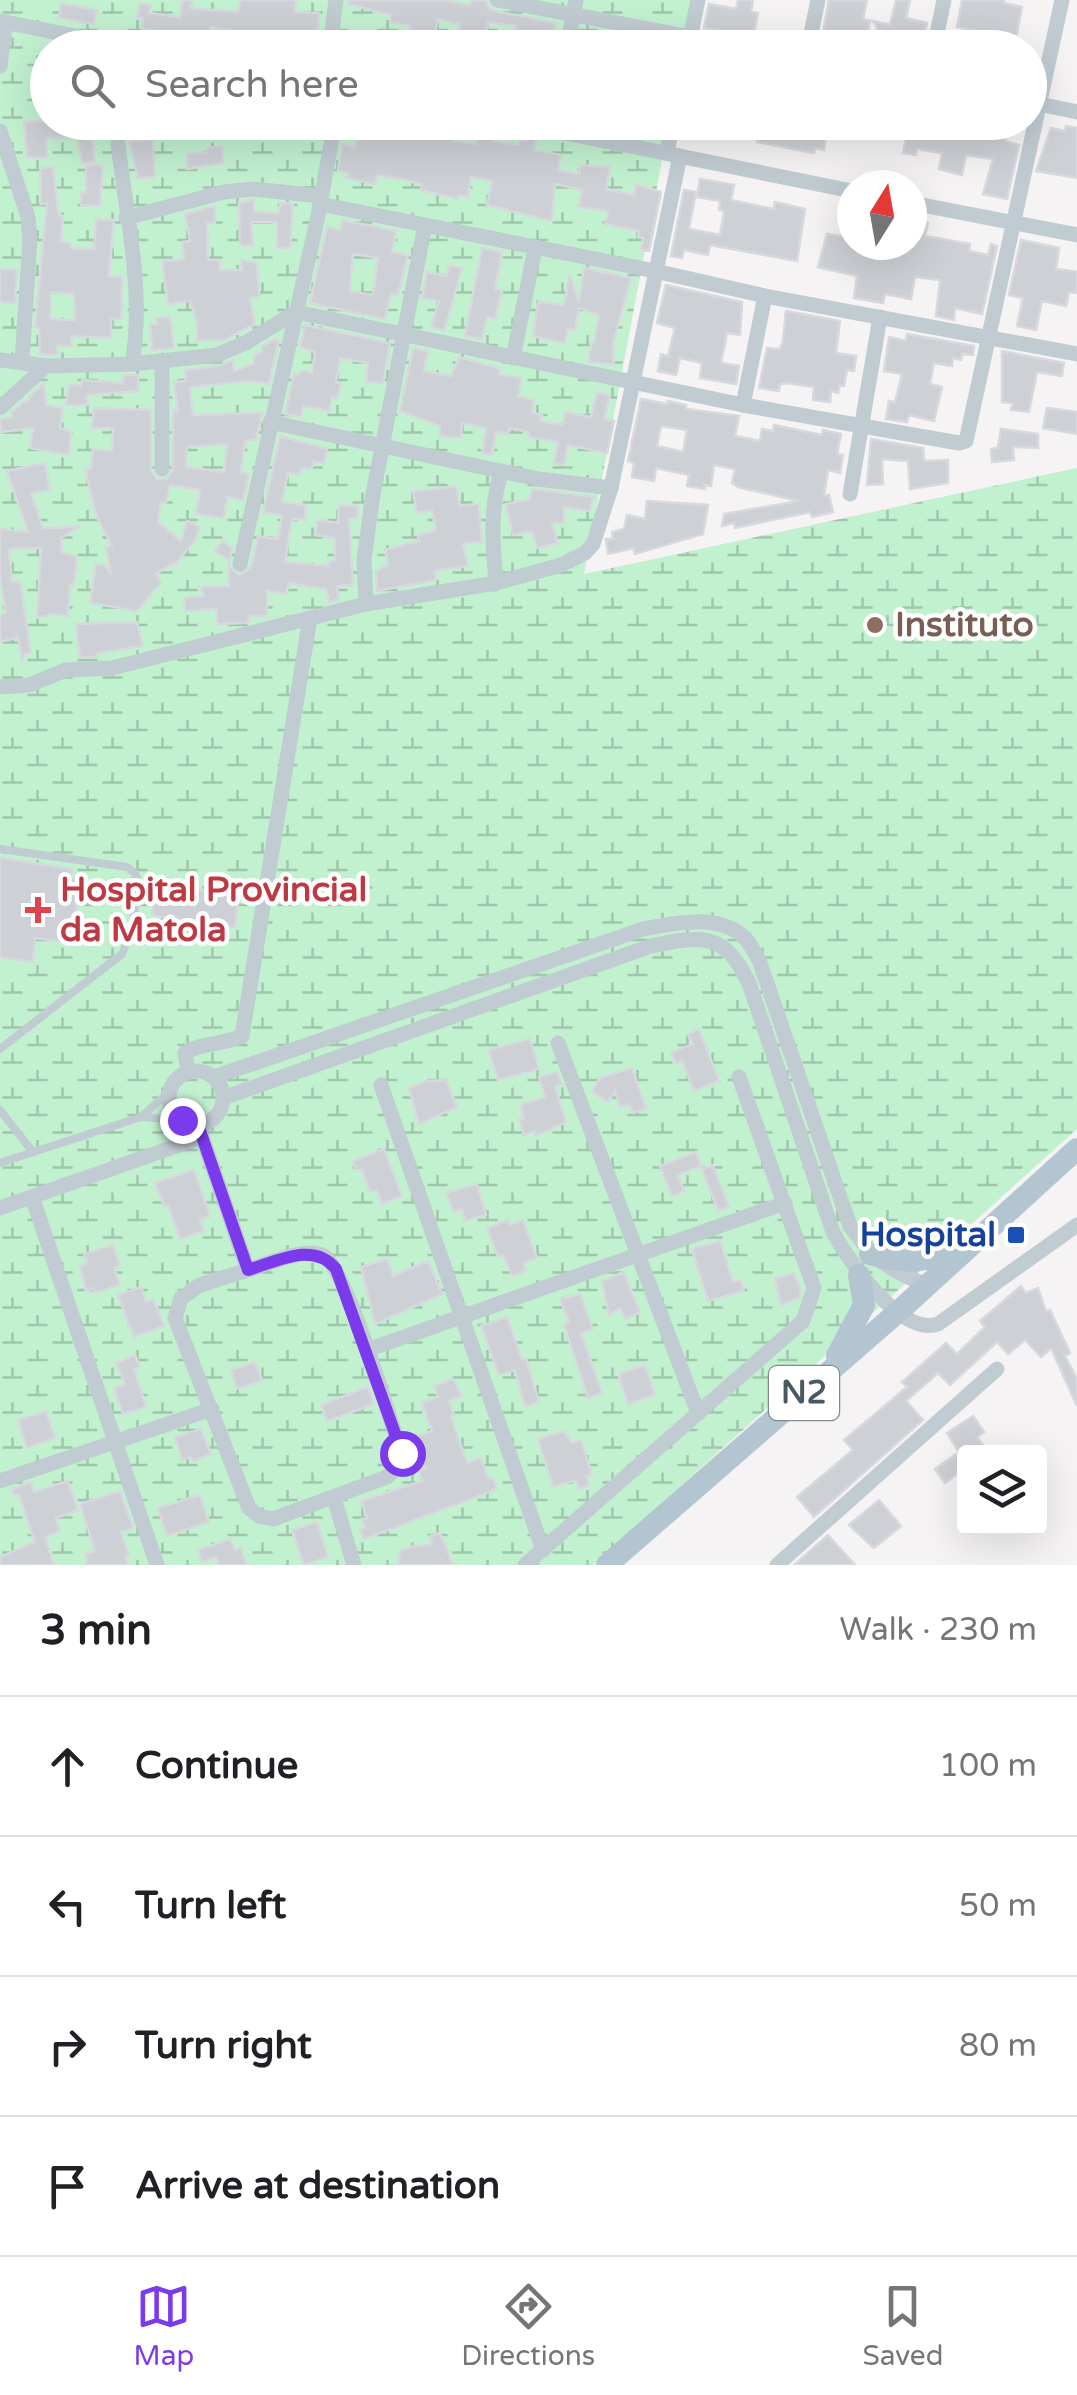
<!DOCTYPE html>
<meta charset="utf-8">
<style>
:root{--surface:#fff;--page:#f2f2f2;--text:#202124;--muted:#757577;--line:#e0e0e0;--accent:#7c3aed}
body{margin:0;font-family:"Varela Round",sans-serif;background:var(--page);color:var(--text)}
.controls{position:absolute;right:30px;bottom:30px;display:grid;overflow:hidden;border-radius:10px;box-shadow:0 10px 40px #0002}
.controls button{width:90px;height:90px;display:grid;place-items:center;padding:0;border:0;border-bottom:2px solid var(--line);background:var(--surface);color:var(--text);font:50px sans-serif}
.compass{position:absolute;left:837px;top:170px;width:90px;height:90px;border-radius:50%;background:var(--surface);box-shadow:0 10px 40px #0002;rotate:11deg}
.stop{position:absolute;width:30px;height:30px;margin:-22px;border:8px solid #7c3aed;border-radius:50%;background:#fff}
.stop.end{background:#7c3aed;border-color:#fff;box-shadow:0 2px 10px #0008}
.list{margin:0;padding:0;list-style:none}
h2{display:flex;justify-content:space-between;align-items:center;height:130px;margin:0;padding:0 40px;font-size:42px}
h2 small{font-size:32px;font-weight:400;color:var(--muted)}
.list li{display:grid;grid-template-columns:65px 1fr auto;gap:30px;align-items:center;box-sizing:border-box;height:140px;padding:0 40px;border-top:2px solid var(--line)}
.list b{display:block;font-size:38px;white-space:nowrap}
.list em{font-size:32px;font-style:normal;color:var(--muted)}
.icon{flex:none;width:55px;height:55px;fill:none;stroke:currentColor;stroke-width:2;stroke-linecap:round;stroke-linejoin:round}
.map{position:relative;flex:none;width:1077px;height:1565px;overflow:hidden}
.search{position:absolute;background:var(--surface);box-shadow:0 10px 40px #0002;left:30px;right:30px;top:30px;height:110px;display:flex;align-items:center;gap:25px;box-sizing:border-box;padding:0 35px;border-radius:55px;color:var(--muted);font-size:38px}
.sheet{height:690px;background:var(--surface)}
nav{display:flex;justify-content:space-around;align-items:center;box-sizing:border-box;height:140px;border-top:2px solid var(--line);background:var(--surface);font-size:28px;color:var(--muted)}
nav a{display:grid;justify-items:center;gap:5px}
nav .on{color:var(--accent)}
.map>svg:first-child{display:block}
</style>
<div class="map">
<svg width="1077" height="1565" viewBox="0 0 1077 1565">
<defs>
<pattern id="wetland-marsh" width="20" height="14" patternUnits="userSpaceOnUse" patternTransform="scale(2.5)"><rect width="20" height="14" fill="#c2f1d0"/><path d="M1 5h8M5 5V1M11 12h8M15 12V8" fill="none" stroke="#a0c6ac"/></pattern>
</defs>
<rect width="100%" height="100%" fill="#f5f3f3"/>
<!-- wetland -->
<polygon fill="url(#wetland-marsh)" points="0,0 692,0 683,47 48,48 48,122 669,123 584,574 1077,468 1077,1129 593,1565 0,1565"/>
<!-- building -->
<g fill="#cdd0d5" stroke="#d7d9de" stroke-width="2.5" fill-rule="evenodd">
<polygon points="182,0 192,0 191,8 238,12 240,0 296,0 295,12 319,13 318,38 275,33 275,44 258,44 258,39 237,36 238,32 211,27 209,45 190,48 190,39 180,38 181,34 142,29 143,18 137,18 140,3 151,5 149,13 180,17"/>
<polygon points="349,0 445,0 470,5 471,0 486,0 489,8 495,11 556,23 551,48 512,48 516,26 488,22 484,48 456,48 460,24 438,19 432,48 406,48 410,26 390,22 391,15 348,4"/>
<polygon points="738,0 753,0 751,12 758,13 753,38 704,28 709,4 736,9"/>
<polygon points="829,0 867,0 863,19 870,21 865,48 820,48"/>
<polygon points="896,0 910,0 906,18 927,23 922,48 888,48 873,21 890,25"/>
<polygon points="962,0 1004,0 1004,3 1022,7 1014,48 981,48 984,32 957,27"/>
<polygon points="61,3 97,10 94,24 59,18"/>
<polygon points="48,121 97,122 99,135 92,136 95,162 82,163 77,137 46,138 47,158 27,157 24,122"/>
<polygon points="360,122 379,122 378,128 410,133 412,122 456,130 454,141 476,144 479,126 490,129 489,135 495,136 494,141 518,145 519,140 526,141 526,137 537,139 534,150 561,155 558,170 579,174 580,165 610,167 606,189 634,195 636,184 661,192 649,251 641,250 643,238 638,237 639,231 605,224 608,211 579,207 582,190 555,184 552,221 487,205 492,181 471,177 468,197 458,195 457,199 421,190 422,184 401,179 377,175 375,184 347,178 348,173 338,171 342,144 355,147"/>
<polygon points="761,122 828,122 824,150 815,148 814,153 757,142"/>
<polygon points="909,122 1009,122 1005,141 1019,145 1007,199 983,194 993,159 966,155 962,175 939,169 942,153 917,149 916,155 903,153"/>
<polygon points="1066,126 1077,128 1077,178 1036,171 1051,128 1065,131"/>
<polygon points="142,139 153,140 155,177 138,178 129,142"/>
<polygon points="222,146 224,163 187,169 187,153 206,153 206,148"/>
<polygon points="86,165 103,165 100,206 81,205 81,192 86,193"/>
<path d="M53 167 59 216H63L61 242 71 243V248L94 249 96 219 114 220 109 276 122 277V302L121 319H111V338L71 336 72 346H57L58 354 47 355 40 354 39 328H35L47 203 41 204 40 168ZM51 292 74 294 75 320 50 319Z"/>
<polygon points="700,179 734,185 731,200 774,209 775,202 805,209 797,261 710,245 708,255 684,250 682,258 671,256 684,190 696,192 689,229 720,235 724,211 719,210 720,201 697,197"/>
<polygon points="254,200 254,211 278,214 281,203 293,204 290,248 277,248 277,222 251,222 253,246 240,245 239,202"/>
<polygon points="215,206 215,223 207,223 208,260 220,260 220,270 242,270 241,260 257,263 259,297 250,298 255,324 223,340 197,341 197,323 190,301 168,304 162,261 184,259 182,242 190,241 185,214"/>
<path d="M342 220 396 231 392 252 408 255 398 295 391 294 385 319 310 303 327 227 340 230ZM353 254 378 258 373 295 350 291Z"/>
<polygon points="912,220 928,223 925,236 970,244 969,251 988,255 991,244 997,246 982,314 955,308 954,320 936,316 940,280 915,277 911,299 885,294 883,303 854,298 857,276 818,267 827,234 852,238 852,245 912,245"/>
<polygon points="1021,240 1059,248 1056,269 1077,272 1077,293 1069,292 1066,306 1042,301 1036,330 1017,326 1023,298 1009,295"/>
<polygon points="482,248 502,252 495,289 502,290 495,319 487,317 482,339 465,336"/>
<polygon points="449,265 462,268 444,331 431,327 439,301 422,298 427,272 447,276"/>
<polygon points="584,268 631,278 613,344 614,365 589,362 591,343 594,343 599,315 579,308 575,330 568,329 565,343 533,336 538,302 564,305 570,274 579,302"/>
<polygon points="0,269 17,270 15,303 0,302"/>
<polygon points="666,285 742,302 740,335 727,333 721,363 739,366 736,384 700,378 702,363 680,358 676,375 658,371 661,354 668,356 675,328 657,323"/>
<polygon points="786,311 840,321 836,353 856,356 854,371 847,370 844,386 840,385 838,393 831,391 830,402 813,400 814,387 788,383 780,384 779,391 759,388 767,348 780,349 783,341"/>
<polygon points="170,317 174,348 152,350 150,324 157,324 156,318"/>
<polygon points="305,325 390,343 383,383 366,382 368,363 340,358 336,382 341,384 337,399 332,397 329,411 303,406 301,417 285,414 294,374 299,375 300,370 312,373 315,352 300,347"/>
<polygon points="907,334 974,346 973,355 962,354 961,360 953,358 952,366 934,363 930,384 942,387 934,421 909,415 907,422 886,419 889,401 895,402 902,374 884,371 889,337 906,341"/>
<path d="M274 339 279 340 269 384 250 381 190 387 193 415 262 413 256 440 245 441 241 472 249 474 243 500 227 497 224 518 196 514 200 490 170 485 166 503 161 502 158 522 181 541 187 521 193 523 199 527 196 539 174 566V563L156 574 161 582 137 611 90 603 96 564 105 565 111 574 106 547 112 546 96 515 85 469H91L93 449 112 451 113 428H92L94 408 151 410V470L157 479H167L173 470V410L178 411 174 382 186 381 185 370 219 366 233 360 234 371 253 364 255 354 262 353V346ZM227 444 224 472 186 467 187 447Z"/>
<polygon points="413,348 428,351 424,371 451,376 459,357 500,369 499,374 522,378 518,397 534,400 532,413 542,415 540,421 563,425 565,412 591,417 597,392 610,395 604,419 614,421 607,453 568,445 564,465 554,463 558,442 528,437 529,432 509,428 508,434 496,432 492,455 482,453 486,428 462,423 461,438 440,436 440,426 400,411"/>
<polygon points="1002,351 1064,363 1062,376 1037,372 1029,412 1011,410 1013,403 1002,402"/>
<polygon points="124,375 138,375 139,391 87,395 87,405 66,405 69,384 81,386 82,380 123,383"/>
<polygon points="44,383 46,405 63,408 60,428 71,432 69,455 30,448 33,428 1,432 0,419 12,417 11,413 24,401 29,401 29,397"/>
<path d="M641 399 668 404V401L686 405V409L739 416 735 436 760 441 762 429 773 431 774 425 822 435 823 430 841 434 837 454 843 455 840 473 828 470 824 496 829 495 833 512 812 517 810 512 735 528 734 523 722 526 724 514 799 501 738 487 732 483 735 469 714 465 711 486 704 485 705 489 687 486 689 475 656 468 654 481 632 477 634 463 628 461ZM661 426 687 430 683 452 657 446Z"/>
<polygon points="1047,408 1077,412 1077,434 1043,428"/>
<polygon points="1001,429 1038,434 1038,448 1013,447 1014,460 992,462 991,449 998,448"/>
<polygon points="280,436 327,449 324,463 313,461 312,469 301,468 300,475 288,473 282,502 306,505 305,520 292,519 285,562 329,566 328,562 335,561 335,538 315,535 318,520 338,523 339,505 358,506 357,518 349,519 353,585 337,586 339,599 329,602 326,589 289,583 286,594 267,591 267,616 248,616 250,622 245,623 217,624 216,609 185,611 184,598 204,596 200,587 229,586 228,559 215,551 222,541 232,548 229,566 239,575 251,567 258,536 278,539 282,515 263,512"/>
<polygon points="871,439 923,448 924,461 948,460 948,483 910,489 908,461 882,459 883,484 867,485"/>
<polygon points="45,463 50,490 31,493 43,528 79,527 61,538 62,553 77,556 77,563 73,586 70,585 68,617 54,614 37,618 41,548 9,549 12,582 20,581 31,653 25,654 22,661 18,637 0,642 0,615 6,613 0,577 0,529 28,532 7,471"/>
<polygon points="456,486 460,506 479,504 482,542 463,544 468,566 434,571 436,580 377,591 376,572 388,564 385,550 419,541 418,535 436,530 432,510 417,513 413,492"/>
<polygon points="532,489 593,497 590,511 564,507 564,523 552,523 558,543 537,548 532,531 513,535 506,504 530,499"/>
<polygon points="647,501 708,505 703,534 635,554 634,548 608,554 606,539 613,539 612,532 624,529 627,515 645,519"/>
<polygon points="137,622 143,646 97,653 97,657 80,658 76,624"/>
<polygon points="0,858 72,869 70,878 78,879 76,916 84,917 79,944 35,938 33,962 0,957"/>
<polygon points="157,883 239,896 235,927 194,920 193,928 168,925 169,918 152,915"/>
<polygon points="699,1029 719,1081 694,1091 682,1061 676,1064 671,1053 693,1044 688,1035"/>
<polygon points="530,1039 539,1069 498,1080 489,1050"/>
<polygon points="632,1068 646,1109 633,1113 629,1104 620,1107 615,1091 608,1102 592,1092 600,1078"/>
<polygon points="557,1072 562,1084 555,1086 566,1122 535,1136 535,1131 524,1135 519,1119 524,1119 520,1105 545,1097 539,1077"/>
<polygon points="446,1080 457,1107 419,1124 409,1088 427,1081"/>
<polygon points="384,1149 402,1196 382,1204 377,1190 370,1192 362,1169 356,1171 353,1161"/>
<polygon points="696,1152 701,1166 678,1175 684,1191 672,1196 660,1166"/>
<polygon points="713,1165 729,1207 718,1211 702,1169"/>
<polygon points="194,1170 210,1216 200,1220 204,1231 180,1239 168,1205 164,1206 155,1183"/>
<polygon points="477,1184 486,1215 465,1221 462,1209 454,1212 446,1193"/>
<polygon points="508,1220 509,1225 523,1220 537,1258 523,1263 526,1271 512,1276 504,1255 498,1257 487,1228"/>
<polygon points="720,1241 733,1282 741,1280 744,1291 708,1301 692,1249"/>
<polygon points="113,1245 120,1266 114,1268 120,1285 95,1293 94,1288 86,1291 80,1266 88,1264 84,1254"/>
<polygon points="387,1259 393,1276 428,1261 442,1294 375,1324 361,1267"/>
<polygon points="624,1272 640,1312 625,1319 620,1308 609,1315 602,1281"/>
<polygon points="794,1273 801,1292 799,1298 781,1305 775,1279"/>
<polygon points="1021,1286 1026,1293 1038,1288 1046,1312 1050,1310 1070,1353 1065,1356 1077,1379 1077,1406 1051,1348 1041,1357 1025,1340 1008,1354 997,1342 950,1385 938,1373 906,1401 923,1420 814,1517 797,1497 853,1450 844,1440 907,1387 902,1382 946,1343 957,1354 985,1327 980,1321"/>
<polygon points="141,1287 146,1302 154,1300 164,1326 134,1337 118,1295"/>
<polygon points="580,1294 593,1329 581,1333 602,1393 588,1398 564,1325 569,1321 560,1300"/>
<polygon points="507,1317 522,1360 526,1359 539,1402 525,1406 515,1370 499,1375 481,1326"/>
<polygon points="135,1355 140,1367 134,1369 146,1407 123,1414 114,1388 125,1384 116,1363"/>
<polygon points="255,1362 262,1381 237,1389 231,1370"/>
<polygon points="645,1365 655,1395 628,1404 619,1377 621,1373"/>
<polygon points="453,1379 462,1396 449,1401 454,1415 451,1417 467,1463 481,1458 488,1478 493,1478 497,1489 364,1539 360,1529 365,1527 362,1519 367,1518 361,1501 422,1481 419,1470 425,1469 414,1437 432,1431 422,1403 438,1397 434,1386"/>
<polygon points="368,1387 374,1404 327,1421 321,1405"/>
<polygon points="46,1411 55,1438 27,1448 18,1420"/>
<polygon points="973,1416 984,1432 977,1437 988,1452 964,1452 964,1469 945,1483 935,1469 959,1452 947,1433"/>
<polygon points="201,1429 211,1454 193,1461 191,1457 182,1460 175,1437"/>
<polygon points="564,1431 572,1443 581,1440 592,1475 586,1476 589,1485 579,1489 576,1480 553,1487 538,1439"/>
<polygon points="68,1481 78,1510 56,1518 60,1531 45,1537 54,1565 0,1565 0,1557 35,1542 19,1495 14,1496 12,1489 31,1482 34,1492"/>
<polygon points="120,1491 133,1528 121,1532 129,1555 125,1557 128,1565 88,1565 85,1554 95,1551 80,1504"/>
<polygon points="200,1495 209,1522 167,1536 158,1508"/>
<polygon points="879,1500 901,1526 874,1548 849,1525"/>
<polygon points="317,1522 328,1557 304,1565 292,1530"/>
<polygon points="440,1533 453,1565 398,1565 400,1551 414,1546 432,1545 430,1536"/>
<polygon points="828,1535 855,1565 794,1565"/>
<polygon points="230,1539 235,1551 241,1548 247,1565 219,1565 216,1557 202,1562 198,1550"/>
</g>
<g fill="none" stroke-linecap="round" stroke-linejoin="round">
<!-- lane -->
<g stroke="#c1cbd2" stroke-width="8">
<polyline points="0,849 127,867 135,873 137,879 133,928 122,954 0,1049"/>
<polyline points="0,1110 32,1151"/>
<polyline points="141,1117 170,1091"/>
<polyline points="0,1163 141,1117 182,1120"/>
</g>
<!-- street -->
<g stroke="#c1cbd2" stroke-width="15">
<polyline points="497,0 748,48"/>
<polyline points="0,21 134,48"/>
<polyline points="330,48 336,0"/>
<polyline points="567,48 576,0"/>
<polyline points="688,48 698,0"/>
<polyline points="808,48 818,0"/>
<polyline points="934,48 944,0"/>
<polyline points="0,66 6,22"/>
<polyline points="1030,102 1077,112"/>
<polyline points="511,122 852,191"/>
<polyline points="0,131 28,217 30,239 22,361"/>
<path d="M118 144C126 215 145 292 132 364"/>
<polyline points="667,153 673,122"/>
<polyline points="912,203 1077,235"/>
<polyline points="320,204 655,271 765,296 1077,354"/>
<polyline points="126,218 224,192 253,189 321,196"/>
<polyline points="513,358 535,249"/>
<polyline points="0,360 46,366 132,364 217,355 247,342 296,312 743,405 959,443 966,441 1062,0"/>
<polyline points="743,405 765,296"/>
<polyline points="0,408 46,366"/>
<polyline points="270,422 538,479 611,488"/>
<polyline points="162,469 162,361"/>
<polyline points="850,494 880,317"/>
<polyline points="240,564 318,216 335,122"/>
<path d="M496 583C493 544 489 508 502 471"/>
<polyline points="366,604 364,560 373,494 425,225"/>
<polyline points="0,687 29,685 66,670 112,668 366,604 496,583 561,565 585,553 593,544 611,488 680,156"/>
<polyline points="558,1043 698,1413"/>
<circle cx="196" cy="1098" r="27"/>
<path d="M188 1072 185 1053C202 1042 224 1045 242 1036L310 618"/>
<path d="M214 1077 643 929C674 923 720 912 746 939 751 945 755 954 759 960L850 1226C874 1260 888 1270 927 1285"/>
<polyline points="381,1085 543,1550"/>
<path d="M223 1098 651 946C703 935 724 932 749 983L833 1232C848 1260 901 1337 938 1324L1077 1225"/>
<path d="M198 1125 248 1270 200 1285 181 1298 175 1318 249 1508 259 1516 273 1519 387 1477 398 1466 401 1453C391 1422 346 1268 324 1256 304 1246 269 1264 248 1270"/>
<polyline points="32,1197 157,1565"/>
<polyline points="0,1208 202,1137"/>
<polyline points="367,1350 785,1203"/>
<polyline points="0,1481 212,1409"/>
<polyline points="334,1498 354,1565"/>
<polyline points="525,1565 803,1321 814,1288 739,1077"/>
<polyline points="777,1565 997,1369"/>
</g>
<!-- primary -->
<g stroke="#b3c5d1" stroke-width="22">
<path d="M870 1254C904 1264 925 1263 958 1249"/>
<polyline points="837,1356 864,1305 859,1275"/>
<polyline points="607,1565 899,1311 1077,1149"/>
</g>
</g>
<g fill="none" stroke-linecap="round" stroke-linejoin="round">
<!-- route -->
<path stroke="#7c3aed" stroke-width="12" d="M182 1120 198 1125 248 1270C278 1261 314 1241 336 1269L402 1453"/>
</g>
<!-- markers -->
<circle fill="#8d6e63" stroke="#fff" stroke-width="4" cx="875" cy="625" r="10"/>
<path fill="#e0444e" stroke="#fff" stroke-width="4" d="M33 895h10v10h10v10h-10v10h-10v-10h-10v-10h10z"/>
<rect fill="#1a4fb4" stroke="#fff" stroke-width="4" x="1006" y="1225" width="20" height="20" rx="5"/>
<g text-anchor="middle" dominant-baseline="central" stroke-width="9" stroke-linejoin="round" paint-order="stroke">
<!-- shield labels -->
<rect fill="#fff" stroke="#808a90" stroke-width="2.5" x="769" y="1366" width="70" height="54" rx="8"/>
<g font-size="32" font-weight="bold" fill="#4a5861">
<text x="804" y="1393">N2</text>
</g>
<!-- education labels -->
<g font-size="35" font-weight="bold" fill="#785e54" stroke="#fff" text-anchor="start">
<text x="895" y="625">Instituto</text>
</g>
<!-- health labels -->
<g font-size="35" font-weight="bold" fill="#be3a42" stroke="#fff" text-anchor="start">
<text x="60" y="890">Hospital Provincial<tspan x="60" dy="40">da Matola</tspan></text>
</g>
<!-- transit labels -->
<g font-size="35" font-weight="bold" fill="#164399" stroke="#fff" text-anchor="end">
<text x="996" y="1235">Hospital</text>
</g>
</g>
</svg>
<div class="controls">
<button><svg class="icon" aria-label="layers" viewBox="0 0 24 24"><path d="M12 4l9 5-9 5-9-5zM3 14l9 5 9-5"/></svg></button>
</div>
<svg class="compass" viewBox="-18 -18 36 36"><path d="M0-13l5 13h-10z" fill="#e53935"/><path d="M0 13l5-13h-10z" fill="#757577"/></svg>
<div class="stop" style="left:402px;top:1453px"></div>
<div class="stop end" style="left:182px;top:1120px"></div>
<div class="search"><svg class="icon" aria-label="search" viewBox="0 0 24 24"><circle cx="10" cy="10" r="6"/><path d="M15 15l6 6"/></svg>Search here</div>
</div>
<section class="sheet">
<h2>3 min<small>Walk · 230 m</small></h2>
<ul class="list">
<li><svg class="icon" aria-label="ahead" viewBox="0 0 24 24"><path d="M12 20V5M6 11l6-6 6 6"/></svg><div><b>Continue</b></div><em>100 m</em></li>
<li><svg class="icon" aria-label="left" viewBox="0 0 24 24"><path d="M17 20v-9H6M10 6l-5 5 5 5"/></svg><div><b>Turn left</b></div><em>50 m</em></li>
<li><svg class="icon" aria-label="right" viewBox="0 0 24 24"><path d="M7 20v-9h11M14 6l5 5-5 5"/></svg><div><b>Turn right</b></div><em>80 m</em></li>
<li><svg class="icon" aria-label="arrive" viewBox="0 0 24 24"><path d="M6 21V4h12l-3 4 3 4H6"/></svg><div><b>Arrive at destination</b></div></li>
</ul>
</section>
<nav>
<a class="on"><svg class="icon" aria-label="map" viewBox="0 0 24 24"><path d="M3 6l6-2 6 2 6-2v14l-6 2-6-2-6 2zM9 4v14M15 6v14"/></svg>Map</a>
<a><svg class="icon" aria-label="directions" viewBox="0 0 24 24"><path d="M12 3l9 9-9 9-9-9zM9 14v-3h6M13 9l2 2-2 2"/></svg>Directions</a>
<a><svg class="icon" aria-label="saved" viewBox="0 0 24 24"><path d="M7 4h10v16l-5-4-5 4z"/></svg>Saved</a>
</nav>
